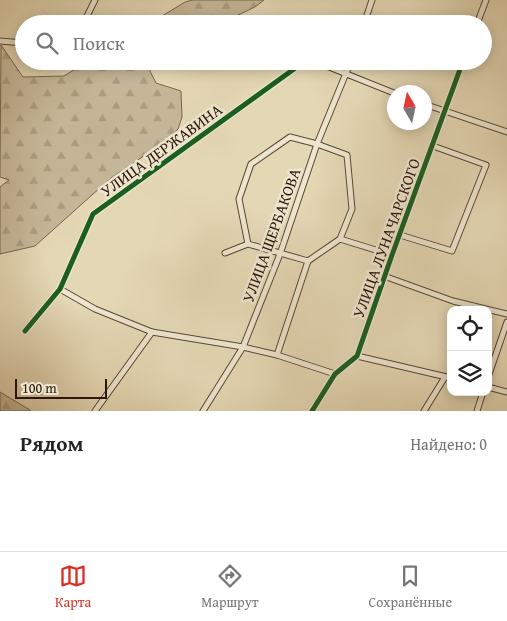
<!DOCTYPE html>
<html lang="ru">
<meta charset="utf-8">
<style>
:root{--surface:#fff;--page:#f6f6f6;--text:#222;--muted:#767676;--line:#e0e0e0;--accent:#d93025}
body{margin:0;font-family:"Gentium Book Plus",serif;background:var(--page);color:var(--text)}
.controls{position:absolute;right:15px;bottom:15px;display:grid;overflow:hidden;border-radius:10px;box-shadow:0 2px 12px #0003}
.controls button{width:45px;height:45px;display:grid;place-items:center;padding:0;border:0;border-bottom:1px solid var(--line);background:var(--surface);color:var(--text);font:25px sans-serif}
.compass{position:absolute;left:387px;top:85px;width:45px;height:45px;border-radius:50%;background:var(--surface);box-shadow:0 2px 12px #0003;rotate:351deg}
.scale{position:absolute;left:15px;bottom:12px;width:92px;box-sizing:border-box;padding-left:5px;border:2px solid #2d1709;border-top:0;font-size:14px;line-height:18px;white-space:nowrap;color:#2d1709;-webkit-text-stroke:4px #ede5ce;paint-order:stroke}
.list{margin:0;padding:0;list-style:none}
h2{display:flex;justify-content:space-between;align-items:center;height:65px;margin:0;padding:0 20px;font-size:21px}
h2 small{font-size:16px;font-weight:400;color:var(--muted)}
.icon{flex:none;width:28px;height:28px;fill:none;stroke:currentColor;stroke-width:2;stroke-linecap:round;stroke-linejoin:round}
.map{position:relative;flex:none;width:507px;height:411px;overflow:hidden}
.search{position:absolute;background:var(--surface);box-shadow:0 2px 12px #0003;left:15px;right:15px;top:15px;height:55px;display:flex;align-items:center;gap:12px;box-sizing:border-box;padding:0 18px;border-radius:28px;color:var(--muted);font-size:19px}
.sheet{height:140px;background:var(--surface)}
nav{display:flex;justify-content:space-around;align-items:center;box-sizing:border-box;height:70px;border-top:1px solid var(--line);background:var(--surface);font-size:14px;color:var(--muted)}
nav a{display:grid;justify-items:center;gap:2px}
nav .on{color:var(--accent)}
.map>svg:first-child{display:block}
</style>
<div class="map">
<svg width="507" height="411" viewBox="0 0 507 411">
<defs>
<pattern id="forest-firs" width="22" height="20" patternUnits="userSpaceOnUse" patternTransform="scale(1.25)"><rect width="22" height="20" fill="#c5b697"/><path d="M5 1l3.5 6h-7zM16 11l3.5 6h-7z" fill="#aa9c81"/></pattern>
</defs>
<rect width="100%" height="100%" fill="#e4d7b4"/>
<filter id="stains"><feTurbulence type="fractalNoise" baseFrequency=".004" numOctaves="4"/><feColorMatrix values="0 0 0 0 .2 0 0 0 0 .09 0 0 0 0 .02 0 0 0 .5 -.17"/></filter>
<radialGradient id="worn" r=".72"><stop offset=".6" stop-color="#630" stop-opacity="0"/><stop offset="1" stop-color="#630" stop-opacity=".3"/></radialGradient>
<!-- forest -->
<g fill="url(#forest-firs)" stroke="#796650">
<polygon points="193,0 264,0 255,7 219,24 149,24 185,2"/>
<polygon points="1,45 23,77 64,76 88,61 152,61 150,71 156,83 181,91 182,117 178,129 169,139 111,178 35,246 0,254 0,187 9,180 0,177"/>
<polygon points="0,392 30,410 30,411 0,411"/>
</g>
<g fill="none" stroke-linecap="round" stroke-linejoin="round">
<!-- minor casing -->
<g stroke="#5b4734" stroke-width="7">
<g id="minor">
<polyline points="83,24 95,0"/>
<polyline points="364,24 372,0"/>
<polyline points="477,24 486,0"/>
<polyline points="0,41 24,43"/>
<polyline points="314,61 394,93"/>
<polyline points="424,104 507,132"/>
<polygon points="290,137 317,144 347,155 352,209 340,239 308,261 248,244 239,199 251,164"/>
<polyline points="400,235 452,251 486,165 433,146"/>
<polyline points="340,239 392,255"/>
<polyline points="225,253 248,244"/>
<polyline points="384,276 453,301 507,314"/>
<polyline points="60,289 95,309 152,332 243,347 277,355 335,374"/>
<polyline points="25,331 60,289 93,214 305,61"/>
<polyline points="277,355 308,261"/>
<polyline points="357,356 451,378"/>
<polyline points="488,377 507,322"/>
<polyline points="488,387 507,392"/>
<polyline points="95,411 152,332"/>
<polyline points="203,411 243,347 280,254 317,144 351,61"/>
<polyline points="312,411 335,374 357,356 392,255 463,61"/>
<polyline points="424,411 445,377"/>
<polyline points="477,411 483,392"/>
</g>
</g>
<!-- minor -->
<use href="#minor" stroke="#ede5ce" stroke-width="5"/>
<!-- cycleway casing -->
<g stroke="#ede5ce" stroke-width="8">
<g id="cycleway">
<polyline points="25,331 60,289 93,214 305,61"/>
<polyline points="312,411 335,374 357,356 392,255 463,61"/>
</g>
</g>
<!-- cycleway -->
<use href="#cycleway" stroke="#1b5e20" stroke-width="5"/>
</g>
<g text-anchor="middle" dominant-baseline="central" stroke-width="5" stroke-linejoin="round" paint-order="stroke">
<!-- street labels -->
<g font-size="16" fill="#2d1709" stroke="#ede5ce">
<text transform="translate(161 150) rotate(-36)">УЛИЦА ДЕРЖАВИНА</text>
<text transform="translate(271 235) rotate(-70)">УЛИЦА ЩЕРБАКОВА</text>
<text transform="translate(386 238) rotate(-70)">УЛИЦА ЛУНАЧАРСКОГО</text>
</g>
</g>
<rect width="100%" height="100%" filter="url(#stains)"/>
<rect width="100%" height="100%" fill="url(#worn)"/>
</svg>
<div class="controls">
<button><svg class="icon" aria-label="locate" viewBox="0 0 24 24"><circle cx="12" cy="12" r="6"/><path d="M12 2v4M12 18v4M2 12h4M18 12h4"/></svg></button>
<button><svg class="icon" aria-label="layers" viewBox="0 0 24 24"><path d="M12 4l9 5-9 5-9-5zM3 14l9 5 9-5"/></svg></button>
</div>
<svg class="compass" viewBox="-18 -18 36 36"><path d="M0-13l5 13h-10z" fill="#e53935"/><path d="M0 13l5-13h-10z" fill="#767676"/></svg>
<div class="scale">100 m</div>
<div class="search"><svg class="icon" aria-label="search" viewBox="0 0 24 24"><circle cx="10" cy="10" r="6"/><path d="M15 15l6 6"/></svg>Поиск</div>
</div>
<section class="sheet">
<h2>Рядом<small>Найдено: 0</small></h2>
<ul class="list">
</ul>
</section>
<nav>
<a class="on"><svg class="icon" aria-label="map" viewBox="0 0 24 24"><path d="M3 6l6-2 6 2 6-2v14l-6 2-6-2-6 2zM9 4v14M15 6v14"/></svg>Карта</a>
<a><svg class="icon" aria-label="directions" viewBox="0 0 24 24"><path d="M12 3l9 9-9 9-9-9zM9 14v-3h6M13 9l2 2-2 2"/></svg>Маршрут</a>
<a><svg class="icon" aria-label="saved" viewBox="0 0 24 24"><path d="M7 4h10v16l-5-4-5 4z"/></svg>Сохранённые</a>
</nav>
